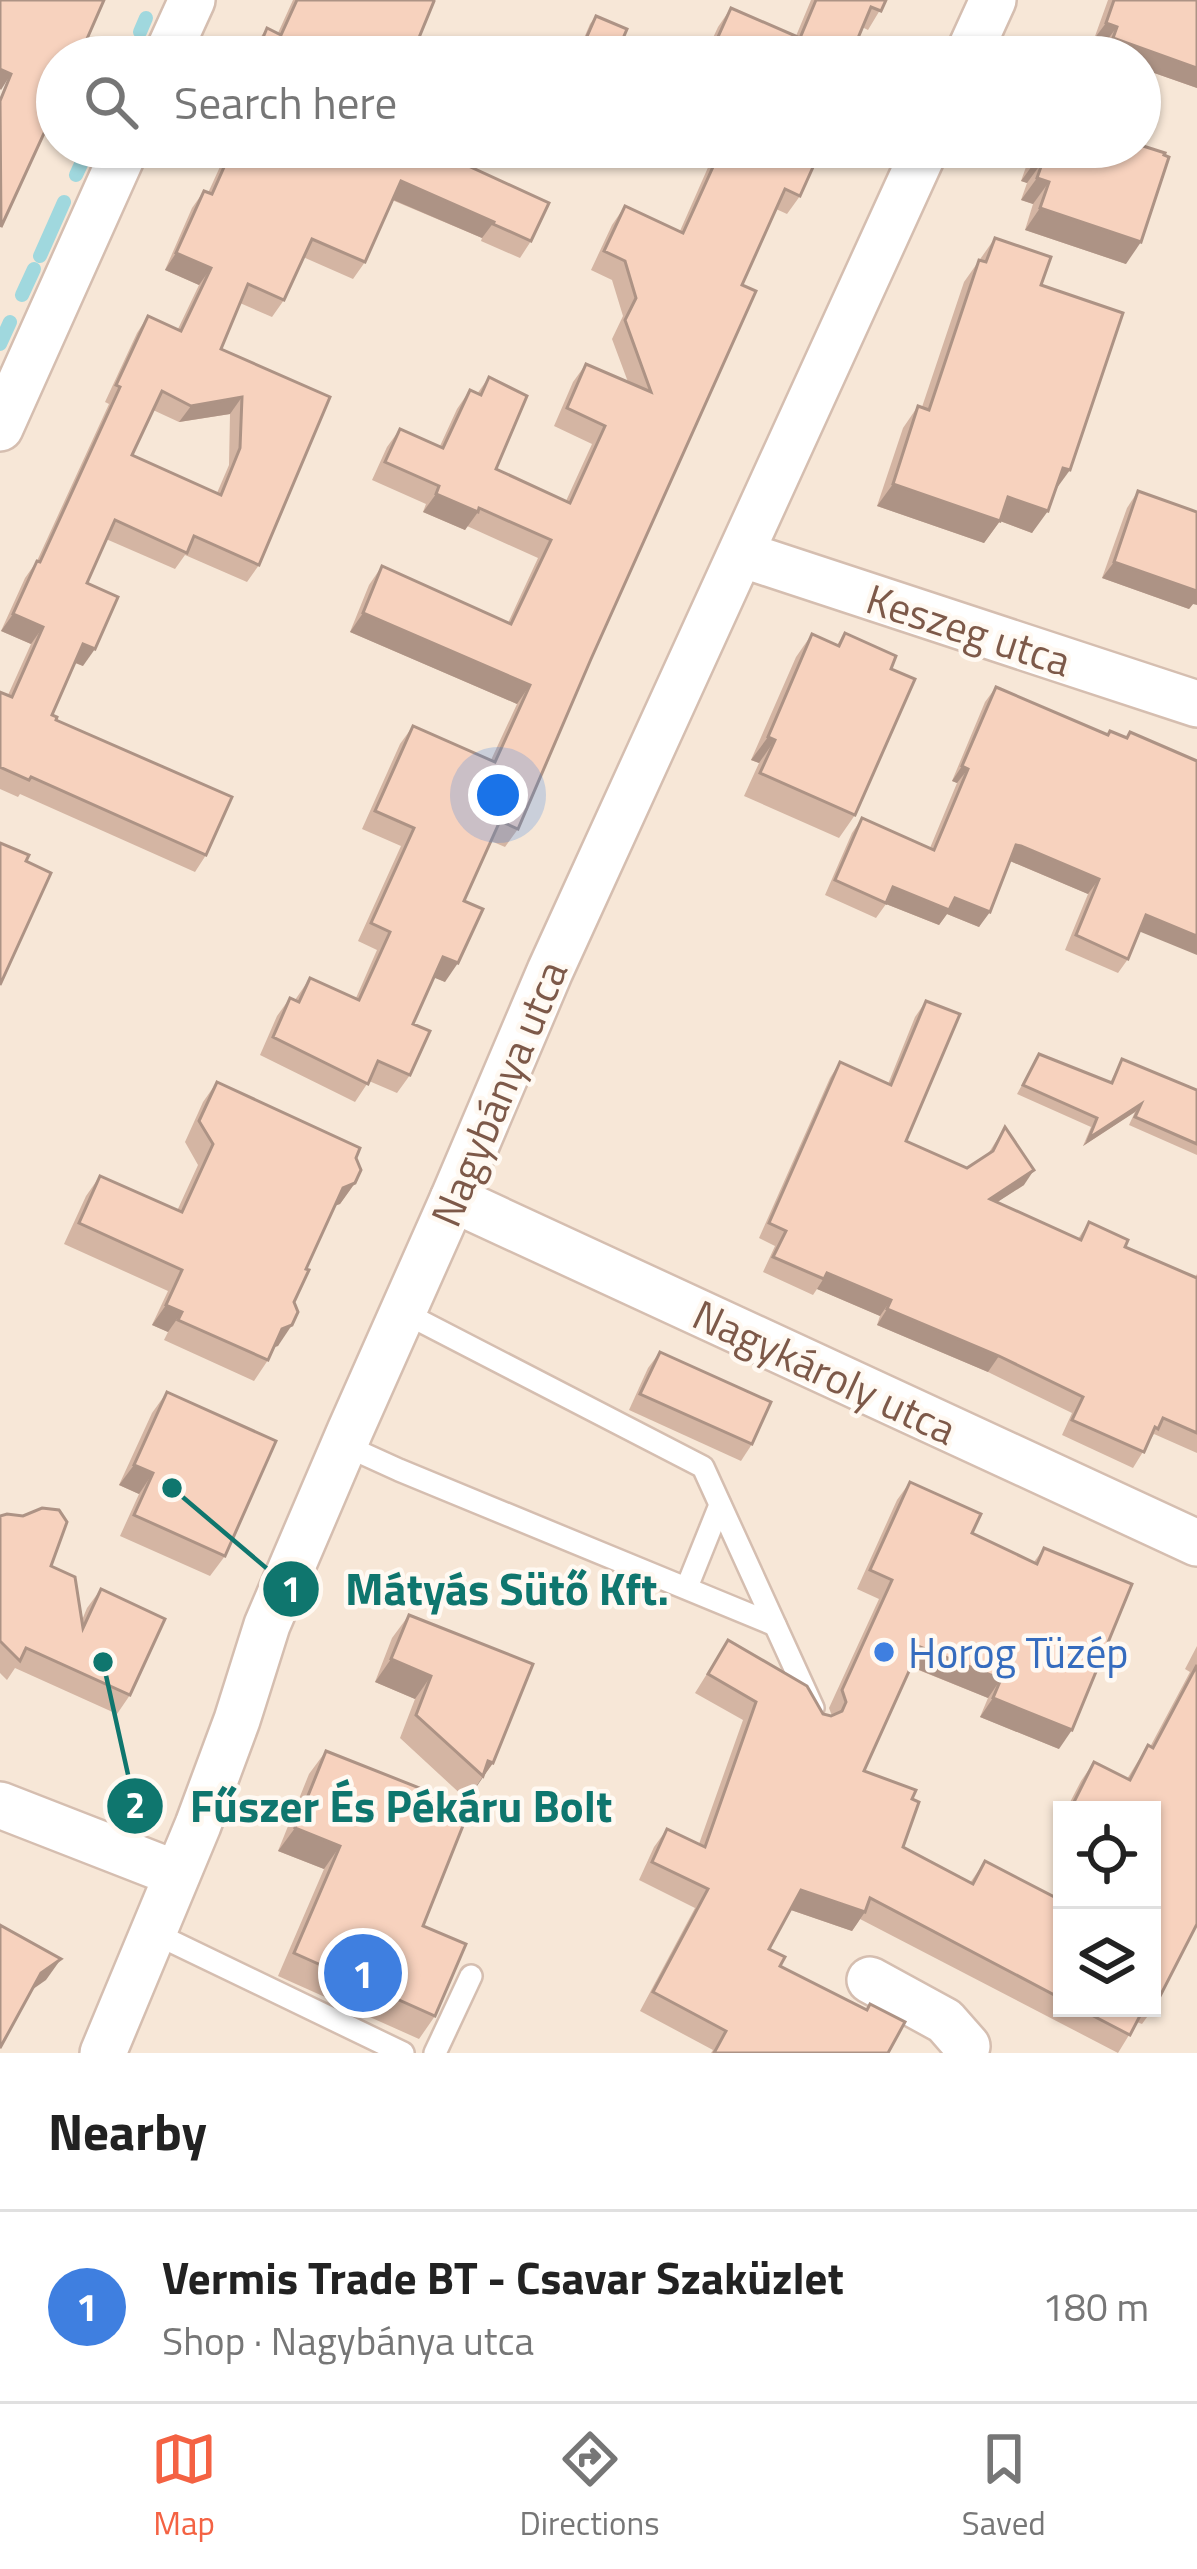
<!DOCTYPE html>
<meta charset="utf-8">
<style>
:root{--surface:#fff;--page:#f2f2f2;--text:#222;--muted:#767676;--line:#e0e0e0;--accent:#f46243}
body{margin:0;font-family:"Titillium Web",sans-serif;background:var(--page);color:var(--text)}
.controls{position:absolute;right:36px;bottom:36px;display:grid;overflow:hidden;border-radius:0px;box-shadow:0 3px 9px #0004}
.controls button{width:108px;height:108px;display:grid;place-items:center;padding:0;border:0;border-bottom:3px solid var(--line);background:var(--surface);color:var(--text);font:60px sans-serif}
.you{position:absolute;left:498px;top:795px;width:42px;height:42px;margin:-30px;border:9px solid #fff;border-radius:50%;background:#1a73e8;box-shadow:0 0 0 18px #1a73e833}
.badge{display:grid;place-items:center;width:78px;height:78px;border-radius:50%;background:var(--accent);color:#fff;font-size:39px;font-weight:700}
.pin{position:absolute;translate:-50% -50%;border:6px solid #fff;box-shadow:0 3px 12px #0006}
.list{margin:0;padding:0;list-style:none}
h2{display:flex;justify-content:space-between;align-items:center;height:156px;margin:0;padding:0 48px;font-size:51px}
h2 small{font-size:39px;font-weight:400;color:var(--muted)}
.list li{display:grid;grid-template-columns:78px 1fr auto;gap:36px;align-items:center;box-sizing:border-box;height:192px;padding:0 48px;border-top:3px solid var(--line)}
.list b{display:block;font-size:45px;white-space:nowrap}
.list p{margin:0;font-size:39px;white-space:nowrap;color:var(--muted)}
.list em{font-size:39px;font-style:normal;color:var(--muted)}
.icon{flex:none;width:66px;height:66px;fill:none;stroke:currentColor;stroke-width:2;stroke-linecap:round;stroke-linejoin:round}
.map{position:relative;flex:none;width:1197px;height:2053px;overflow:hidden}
.search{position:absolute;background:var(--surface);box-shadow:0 3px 9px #0004;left:36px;right:36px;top:36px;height:132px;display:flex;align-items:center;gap:30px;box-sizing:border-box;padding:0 42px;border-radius:66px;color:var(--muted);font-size:45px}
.sheet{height:348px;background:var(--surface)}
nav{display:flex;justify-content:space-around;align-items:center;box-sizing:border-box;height:168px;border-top:3px solid var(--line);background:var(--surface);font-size:33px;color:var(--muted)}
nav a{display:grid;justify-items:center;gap:6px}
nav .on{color:var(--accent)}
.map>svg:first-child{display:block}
</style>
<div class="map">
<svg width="1197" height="2053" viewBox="0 0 1197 2053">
<rect width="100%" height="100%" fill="#fef5e9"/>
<!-- residential -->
<path fill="#f7e7d7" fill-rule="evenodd" d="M0 0H1197V2053H0ZM57 57H1140V147H57ZM1062 1810H1152V2008H1062Z"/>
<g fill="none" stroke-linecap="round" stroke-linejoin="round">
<!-- stream -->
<g stroke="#a0d8de" stroke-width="14">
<polyline points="140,32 146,18"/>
<polyline points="76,175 89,147"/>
<polyline points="40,256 64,202"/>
<polyline points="22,295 34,269"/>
<polyline points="0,344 10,322"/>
</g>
<!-- lane casing -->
<g stroke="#d5beb0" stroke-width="26">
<g id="lane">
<polyline points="403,1312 703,1467 813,1708"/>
<polyline points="344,1445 399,1470 775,1625"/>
<polyline points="687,1587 720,1505"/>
<polyline points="154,1933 403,2053"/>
<polyline points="435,2053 471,1976"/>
</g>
</g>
<!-- street casing -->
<g stroke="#d5beb0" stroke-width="50">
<g id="street">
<polyline points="166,57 192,0"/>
<polyline points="967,57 993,0"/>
<polyline points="0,428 126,147"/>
<polyline points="741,554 1197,704"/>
<polyline points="453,1199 1197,1543"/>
<polyline points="0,1805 177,1874"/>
<polyline points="870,1980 945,2021 967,2046"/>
<polyline points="103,2053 198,1825 237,1720 267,1625 350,1431 453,1199 550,971 926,147"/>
</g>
</g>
<!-- lane -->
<use href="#lane" stroke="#fff" stroke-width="21"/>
<!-- street -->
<use href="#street" stroke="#fff" stroke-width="45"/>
</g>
<!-- wall -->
<g fill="#d4b5a3" fill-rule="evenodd">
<polygon points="293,0 433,0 411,57 250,57 255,45 267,28 278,33"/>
<polygon points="811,0 886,0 868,30 862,27 850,57 704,57 718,27 731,8 796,36"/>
<polygon points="1108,0 1197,0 1197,88 1140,68 1140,57 1101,54 1105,43 1094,39"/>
<polygon points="596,16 615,57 576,57 590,24"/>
<path d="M229 147H427L531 241 520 258 481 241 482 238 392 200 365 262 353 279 303 257 284 300 272 317 240 303 221 349 283 504 259 565 247 582 185 555 175 569 106 539 87 583 83 666 75 663 52 715 206 855 195 872 20 794 18 797 0 789V692L8 695 31 644 1 631 25 578 37 561 109 404 105 402 137 333 148 316 178 329 199 285 165 270 192 208 204 191 208 193ZM153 410 179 422 230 414 229 465 217 493 132 455Z"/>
<polygon points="717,147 822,147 800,196 787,214 776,209 742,285 591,659 518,829 505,847 491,841 464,901 445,982 434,977 413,1024 410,1075 397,1093 369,1081 355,1102 260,1055 277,1016 290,998 295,1000 310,978 356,998 377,950 358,941 401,846 362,829 400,744 413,726 491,760 517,704 350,632 369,585 382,566 508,623 538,558 467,526 465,530 423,512 426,504 372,480 387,447 400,429 440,446 457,409 470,390 477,394 489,377 496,469 566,501 592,444 554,426 573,382 586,364 628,382 612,339 623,316 612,280 591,270 612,225 625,206 680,231"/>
<polygon points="1033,147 1140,147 1126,264 1025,230 1033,204 1021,200 1027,183 1021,181"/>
<polygon points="995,238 1041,285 1054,492 1032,533 1000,521 984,543 877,506 903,428 918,406 922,407 964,282"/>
<polygon points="1138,491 1193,604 1189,609 1102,578 1127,508"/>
<polygon points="845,633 891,669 855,815 839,838 744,796 759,763 751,760 796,657 812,634 837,645"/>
<polygon points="996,687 1107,735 1126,738 1130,732 1139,931 1128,959 1118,973 1065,950 1088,894 1010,861 979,927 947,914 939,925 886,904 876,918 825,895 852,833 862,818 930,848 957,783 952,781 985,702"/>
<polygon points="926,1001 906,1141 967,1168 988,1154 1005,1127 1024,1185 997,1202 1078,1239 1089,1222 1125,1247 1195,1277 1197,1274 1197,1453 1154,1434 1133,1468 1062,1435 1072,1413 988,1372 877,1325 880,1316 817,1289 813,1295 763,1272 775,1246 759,1238 830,1078 840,1062 888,1084 915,1017"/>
<polygon points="1039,1054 1110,1083 1122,1059 1197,1090 1197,1155 1129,1125 1135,1112 1083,1146 1091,1127 1017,1094"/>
<polygon points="217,1082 356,1158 355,1183 340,1204 334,1206 306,1269 278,1346 274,1347 268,1360 254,1381 164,1340 168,1332 152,1325 168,1291 64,1244 86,1196 100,1176 177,1211 198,1165 185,1142 203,1102"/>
<polygon points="660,1352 752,1444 741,1461 629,1410 648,1368"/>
<polygon points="167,1392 225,1556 210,1576 120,1536 139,1494 119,1485 152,1413"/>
<polygon points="910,1482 972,1533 1034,1562 1044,1548 1059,1749 980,1717 988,1698 911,1667 864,1771 912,1799 903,1847 970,1883 985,1861 1062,1901 1062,2008 1152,2008 1152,1810 1066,1810 1081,1781 1094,1762 1127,1779 1148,1745 1150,1747 1190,1672 1185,1669 1197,1646 1197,1924 1155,2006 1142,2024 1137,2022 1118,2053 860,1919 852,1931 791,1910 769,1949 780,1966 888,2053 711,2053 713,2050 640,2011 695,1908 639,1880 654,1847 667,1829 699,1844 743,1720 695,1693 728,1640 823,1714 832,1716 829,1708 879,1599 857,1589 897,1500"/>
<polygon points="0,1516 51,1566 82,1620 87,1608 101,1589 130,1695 117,1714 15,1668 7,1680 0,1673"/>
<polygon points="409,1615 493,1763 466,1799 400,1738 415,1699 375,1682 392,1638"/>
<polygon points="326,1751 423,1926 435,2016 419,2039 278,1976 324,1869 278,1851 309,1774"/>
<polygon points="1062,1818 1062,1836 1055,1832"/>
</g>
<!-- shaded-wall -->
<g fill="#ad9385">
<polygon points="1106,23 1117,27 1105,43 1094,39"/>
<polygon points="1113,38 1197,68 1197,88 1140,68 1140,57 1109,57 1101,54"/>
<polygon points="0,69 11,74 1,90 0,89"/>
<polygon points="1037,159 1043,161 1027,183 1021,181"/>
<polygon points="1037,178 1049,182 1033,204 1021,200"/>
<polygon points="401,181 494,222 482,238 389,198"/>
<polygon points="1040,208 1141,242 1126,264 1025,230"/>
<polygon points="176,253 211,268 199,285 165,270"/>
<polygon points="242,397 230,414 179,422 191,406"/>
<polygon points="1063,468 1070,470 1054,492"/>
<polygon points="893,484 1008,497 1048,511 1032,533 1000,521 984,543 877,506"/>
<polygon points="436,494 478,512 465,530 423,512"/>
<polygon points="1114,562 1197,591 1197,605 1193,604 1189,609 1102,578"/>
<polygon points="363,613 530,685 517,704 350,632"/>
<polygon points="13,614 43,627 31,644 1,631"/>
<polygon points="83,644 95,649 83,666 71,661"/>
<polygon points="768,737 775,740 759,763 751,760"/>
<polygon points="962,766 968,769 957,783 952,781"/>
<polygon points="1016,845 1021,846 1099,879 1088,894 1010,861"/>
<polygon points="893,887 955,898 990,912 979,927 947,914 939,925 886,904"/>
<polygon points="1146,915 1197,936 1197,955 1136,930"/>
<polygon points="443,957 458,963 445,982 430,976"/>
<polygon points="1141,1104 1135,1112 1083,1146 1089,1138"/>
<polygon points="1034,1170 1024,1185 979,1214 990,1199"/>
<polygon points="355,1183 340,1204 328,1208 343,1188"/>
<polygon points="827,1273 891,1300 880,1316 817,1289"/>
<polygon points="166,1305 182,1312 168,1332 152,1325"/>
<polygon points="887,1309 999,1356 988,1372 877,1325"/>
<polygon points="292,1325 278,1346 268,1349 282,1329"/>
<polygon points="134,1465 153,1473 139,1494 119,1485"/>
<polygon points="920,1647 1001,1679 988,1698 907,1665"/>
<polygon points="391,1659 431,1676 415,1699 375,1682"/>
<polygon points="993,1698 1072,1730 1059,1749 980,1717"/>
<polygon points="488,1761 493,1763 477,1786 476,1786 483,1776"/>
<polygon points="295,1828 340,1846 324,1869 278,1851"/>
<polygon points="801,1890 865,1912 852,1931 788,1909"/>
<polygon points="61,1959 46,1980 26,1994 41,1973"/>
</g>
<!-- building -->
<g fill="#f7d2be" stroke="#ad9385" stroke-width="3" fill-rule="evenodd">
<polygon points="0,0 104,0 79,57 57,57 57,105 1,227 0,101 11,74 0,69"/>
<polygon points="297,0 433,0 434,1 411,57 255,57 267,28 281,35"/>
<polygon points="816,0 886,0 881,11 871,7 850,57 709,57 731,8 800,38"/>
<polygon points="1114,0 1197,0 1197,68 1113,38 1117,27 1106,23"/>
<polygon points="596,16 627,29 615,57 578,57"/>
<polygon points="1140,145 1165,153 1164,155 1169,157 1141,242 1040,208 1049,182 1037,178 1043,161 1037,159 1041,147 1140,147"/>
<path d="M233 147H427L549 203 531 241 493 224 494 222 401 181 365 262 312 239 284 300 248 284 221 349 330 397 259 565 194 536 187 553 115 520 87 583 118 597 95 649 83 644 52 715 57 717 56 720 232 797 206 855 31 777 29 780 0 767V692L12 697 43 627 13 614 37 561 40 562 120 387 116 385 148 316 181 331 211 268 176 253 204 191 212 194ZM162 391 191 406 242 397 240 448 221 495 132 455Z"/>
<polygon points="722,147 822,147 800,196 785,189 742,285 756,291 591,659 518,829 500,821 464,901 483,909 458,963 443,957 413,1024 430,1031 410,1075 378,1061 368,1084 273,1037 290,998 299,1002 310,978 359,1000 390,932 371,923 414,828 375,811 413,726 495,762 530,685 363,613 382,566 511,624 551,540 479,508 478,512 436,494 439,486 385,462 400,429 443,448 470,390 481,395 489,377 527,396 496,469 570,503 605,426 567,408 586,364 651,392 625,320 636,298 625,261 604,251 625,206 683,233"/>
<polygon points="995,238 1051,257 1041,285 1123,313 1070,470 1063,468 1048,511 1008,497 1000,521 893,484 918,406 929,410 979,260 986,262"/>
<polygon points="1138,491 1197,512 1197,591 1114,562"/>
<polygon points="845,633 896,656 891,669 915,679 855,815 760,773 775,740 768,737 812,634 839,646"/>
<polygon points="996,687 1108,735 1110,731 1127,738 1130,732 1197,761 1197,936 1146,915 1128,959 1076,935 1099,879 1021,846 1016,845 990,912 955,898 949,910 893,887 886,903 835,880 862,818 934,850 968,769 962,766"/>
<polygon points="0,843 29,855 26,861 51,873 0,985"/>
<polygon points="926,1001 960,1014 906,1141 967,1168 993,1151 1005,1127 1034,1170 990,1199 1081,1240 1089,1222 1128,1240 1125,1247 1197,1278 1197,1433 1163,1418 1158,1429 1155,1427 1144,1452 1072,1420 1083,1397 999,1356 887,1309 891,1300 827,1273 824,1279 773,1257 786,1231 769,1223 840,1062 891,1085"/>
<polygon points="1039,1054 1112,1083 1122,1059 1197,1090 1197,1144 1135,1117 1141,1104 1089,1138 1097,1118 1023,1085"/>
<polygon points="217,1082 360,1148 356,1158 361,1170 355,1183 343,1188 306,1269 309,1270 294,1302 298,1312 292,1325 282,1329 268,1360 178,1320 182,1312 166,1305 182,1270 79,1223 100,1176 182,1212 213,1144 199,1121"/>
<polygon points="660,1352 771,1402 752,1444 640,1394"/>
<polygon points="167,1392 276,1441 225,1556 134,1515 153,1473 134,1465"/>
<polygon points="910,1482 981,1514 972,1533 1037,1564 1044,1548 1132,1584 1072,1730 993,1698 1001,1679 920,1647 864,1771 916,1790 912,1799 919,1802 903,1847 973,1884 985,1861 1062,1901 1062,1999 870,1898 865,1912 801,1890 769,1949 785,1957 780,1966 867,2010 870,2004 905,2022 888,2053 714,2053 726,2031 653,1992 708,1889 652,1862 667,1829 705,1847 756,1702 708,1674 728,1640 807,1686 823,1714 831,1716 842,1711 846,1702 842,1690 892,1580 870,1570"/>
<polygon points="42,1508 59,1510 67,1522 51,1566 75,1577 83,1628 101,1589 165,1619 130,1695 26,1648 20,1661 0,1641 0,1516 7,1514 23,1516"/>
<polygon points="409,1615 533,1664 493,1763 488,1761 483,1776 416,1715 431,1676 391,1659"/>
<polygon points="1197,1665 1197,1924 1155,2006 1152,2005 1152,1810 1070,1810 1094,1762 1130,1780 1148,1745 1153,1748"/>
<polygon points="326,1751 470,1808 423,1926 466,1944 435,2016 294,1953 340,1846 295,1828"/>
<polygon points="0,1925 61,1959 41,1973 0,2048"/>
<polygon points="1078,2008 1144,2008 1130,2035"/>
</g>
<!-- markers -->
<circle fill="#3f7fe0" stroke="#fff9f2" stroke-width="4.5" cx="884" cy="1652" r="12"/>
<g text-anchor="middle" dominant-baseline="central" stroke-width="9" stroke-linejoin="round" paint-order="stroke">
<!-- street labels -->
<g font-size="42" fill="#7d5949" stroke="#fff9f2">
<text transform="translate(969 629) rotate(18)">Keszeg utca</text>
<text transform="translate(498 1093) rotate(-67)">Nagybánya utca</text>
<text transform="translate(825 1371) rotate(25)">Nagykároly utca</text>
</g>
<!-- shop labels -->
<g font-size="42" fill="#366cbe" stroke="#fff9f2" text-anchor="start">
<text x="908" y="1652">Horog Tüzép</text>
</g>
</g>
<!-- callouts -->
<path fill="none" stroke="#0f766e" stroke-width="4.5" d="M172 1488L291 1589M103 1662L135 1806"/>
<g fill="#0f766e" stroke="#fff9f2" stroke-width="4.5">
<circle cx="172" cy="1488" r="12"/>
<circle cx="103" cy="1662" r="12"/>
<circle cx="291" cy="1589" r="30"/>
<circle cx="135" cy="1806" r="30"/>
</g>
<g font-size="36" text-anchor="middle" font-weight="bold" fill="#fff">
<text x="291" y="1602">1</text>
<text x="135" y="1818">2</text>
</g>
<g font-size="45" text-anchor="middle" font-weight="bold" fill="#0f766e" stroke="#fff9f2" stroke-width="9" stroke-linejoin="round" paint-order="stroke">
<text x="507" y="1605">Mátyás Sütő Kft.</text>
<text x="401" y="1822">Fűszer És Pékáru Bolt</text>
</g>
</svg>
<div class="controls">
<button><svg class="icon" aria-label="locate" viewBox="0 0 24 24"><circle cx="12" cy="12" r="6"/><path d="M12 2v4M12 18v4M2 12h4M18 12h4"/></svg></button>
<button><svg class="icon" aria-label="layers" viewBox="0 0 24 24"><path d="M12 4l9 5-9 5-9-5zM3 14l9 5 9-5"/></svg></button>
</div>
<div class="you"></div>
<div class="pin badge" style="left:363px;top:1973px;background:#3f7fe0">1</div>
<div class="search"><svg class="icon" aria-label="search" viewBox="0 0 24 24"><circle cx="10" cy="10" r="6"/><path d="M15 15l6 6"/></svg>Search here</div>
</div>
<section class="sheet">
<h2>Nearby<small></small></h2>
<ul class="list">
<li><span class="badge" style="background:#3f7fe0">1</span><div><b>Vermis Trade BT - Csavar Szaküzlet</b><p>Shop · Nagybánya utca</p></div><em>180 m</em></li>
</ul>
</section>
<nav>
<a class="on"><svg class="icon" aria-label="map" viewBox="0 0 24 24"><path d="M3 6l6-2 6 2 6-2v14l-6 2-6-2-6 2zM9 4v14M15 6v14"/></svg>Map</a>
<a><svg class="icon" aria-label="directions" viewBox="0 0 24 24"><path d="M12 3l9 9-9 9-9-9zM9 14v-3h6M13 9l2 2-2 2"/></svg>Directions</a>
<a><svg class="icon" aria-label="saved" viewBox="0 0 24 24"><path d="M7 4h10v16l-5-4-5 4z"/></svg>Saved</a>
</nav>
